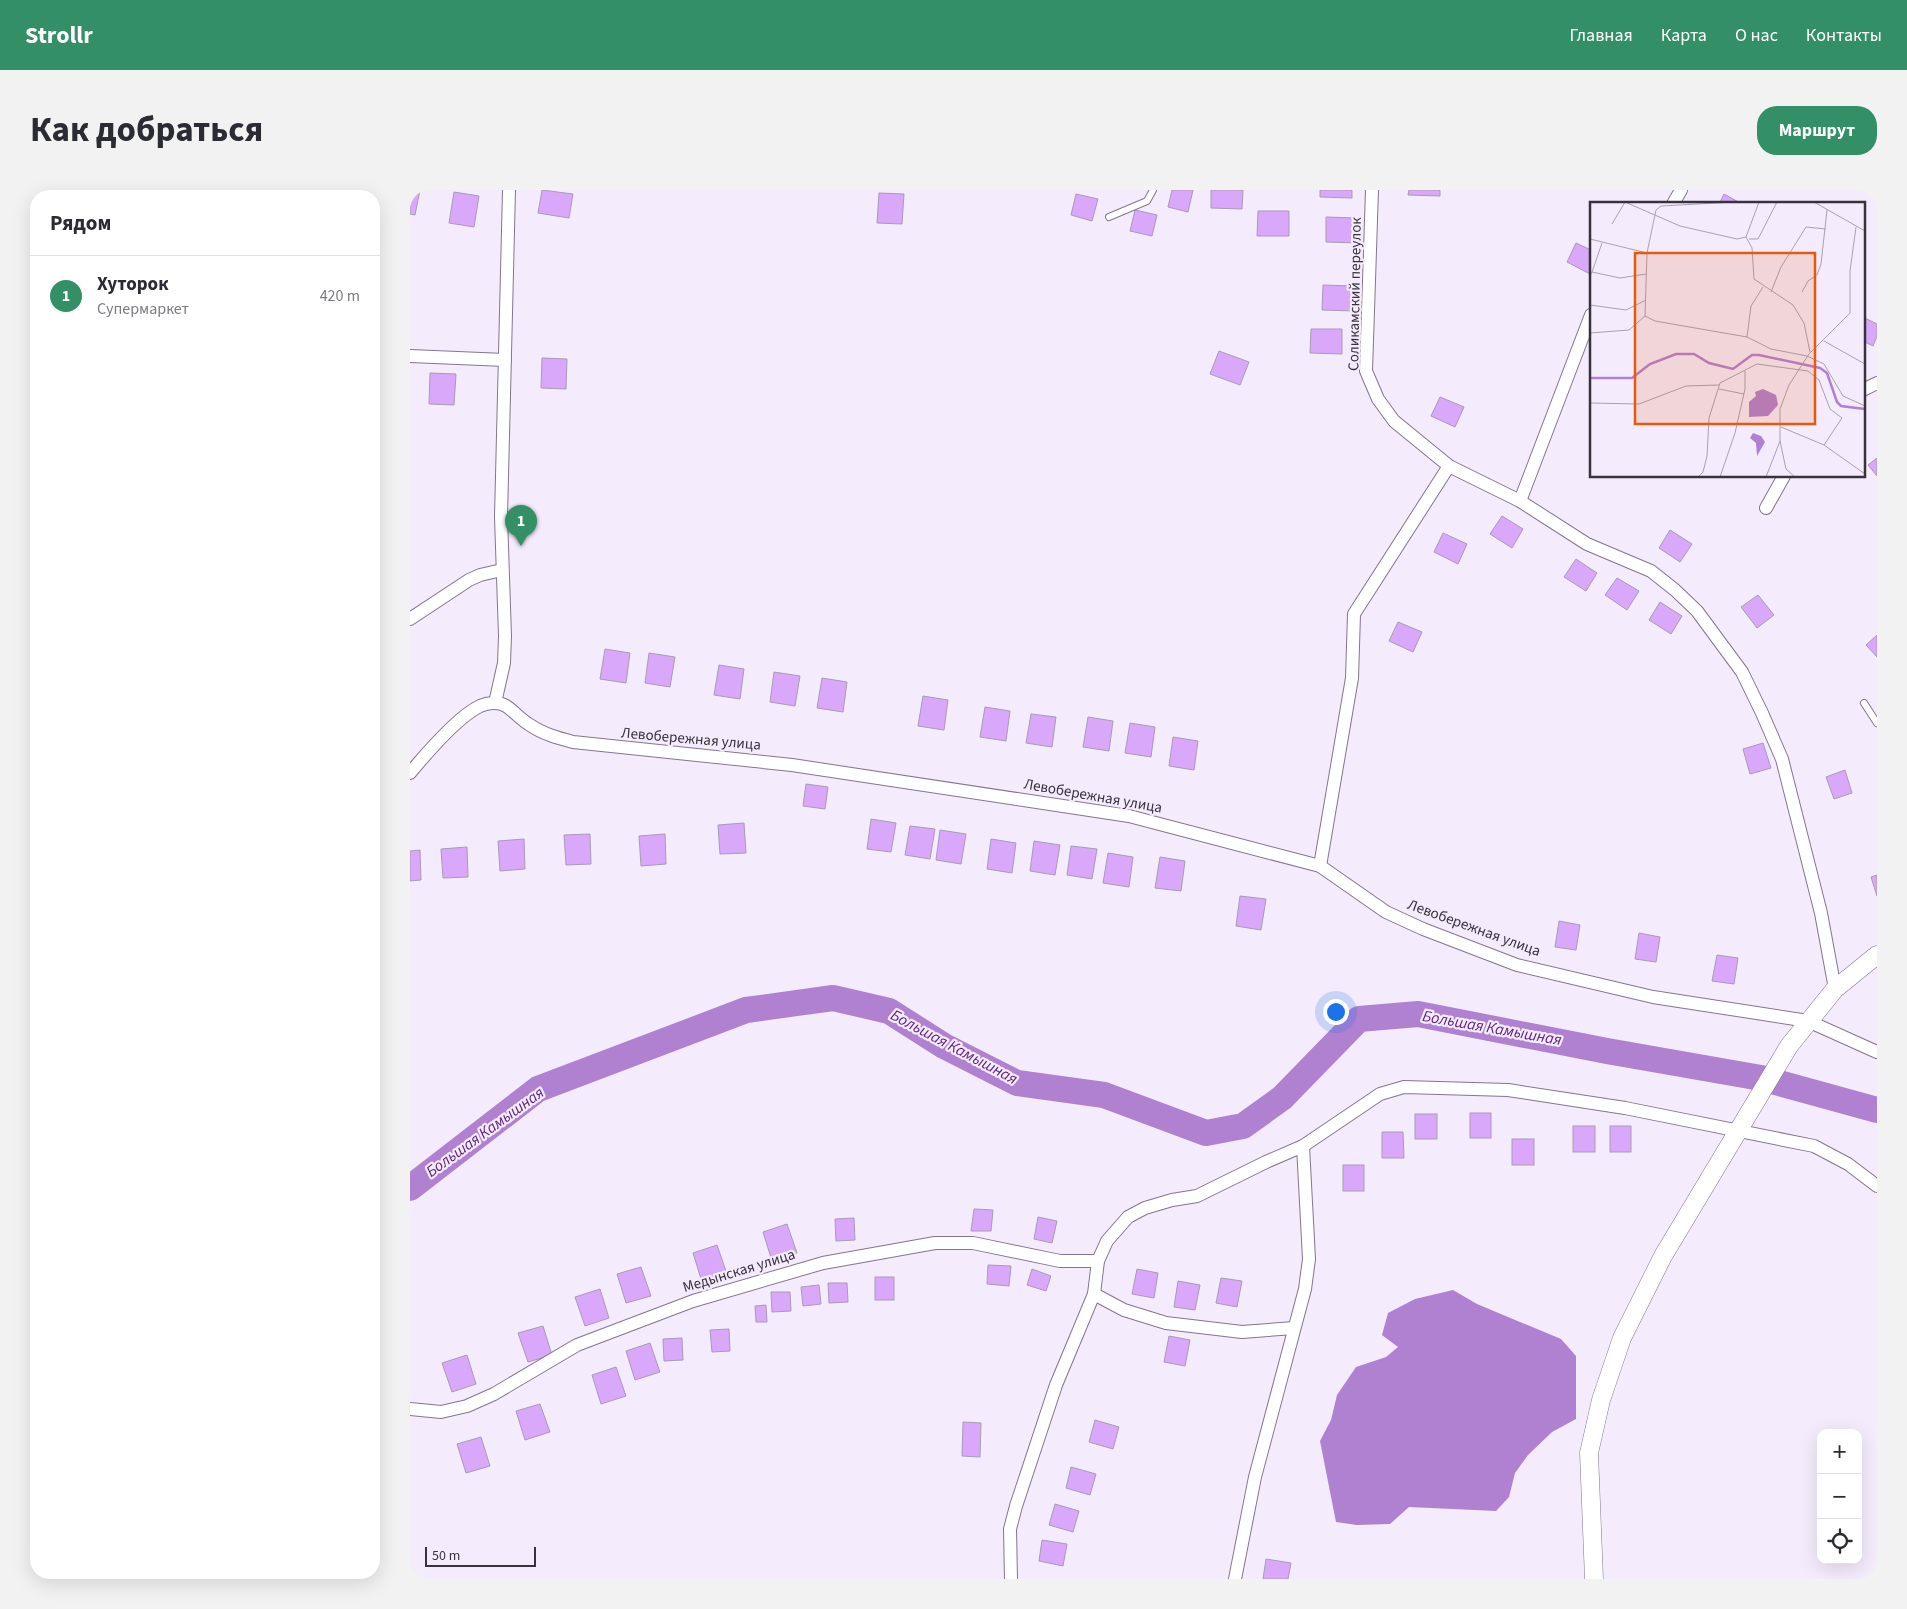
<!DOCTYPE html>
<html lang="ru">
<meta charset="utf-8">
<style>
:root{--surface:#fff;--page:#f2f2f3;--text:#2b2b33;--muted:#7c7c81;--line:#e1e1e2;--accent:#328f66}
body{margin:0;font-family:"Source Sans 3",sans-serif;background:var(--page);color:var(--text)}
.controls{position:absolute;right:15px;bottom:15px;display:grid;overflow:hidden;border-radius:10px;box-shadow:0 5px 20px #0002}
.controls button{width:45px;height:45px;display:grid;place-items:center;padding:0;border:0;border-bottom:1px solid var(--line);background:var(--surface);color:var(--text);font:25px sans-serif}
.scale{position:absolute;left:15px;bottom:12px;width:111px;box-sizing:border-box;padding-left:5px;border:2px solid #38323d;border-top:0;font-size:14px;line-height:18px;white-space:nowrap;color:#38323d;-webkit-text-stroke:4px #f4ebfc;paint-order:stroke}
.you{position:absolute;left:925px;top:821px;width:18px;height:18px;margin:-12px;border:4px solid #fff;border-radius:50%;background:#1a73e8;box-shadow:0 0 0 8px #1a73e833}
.badge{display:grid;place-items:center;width:32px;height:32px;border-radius:50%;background:var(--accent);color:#fff;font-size:16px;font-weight:700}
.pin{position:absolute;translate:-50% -41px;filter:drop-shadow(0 1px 2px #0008)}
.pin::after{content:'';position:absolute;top:26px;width:18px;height:15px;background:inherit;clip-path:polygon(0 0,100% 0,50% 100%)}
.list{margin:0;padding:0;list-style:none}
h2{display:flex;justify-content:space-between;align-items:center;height:65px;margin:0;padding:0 20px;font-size:21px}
h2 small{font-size:16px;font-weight:400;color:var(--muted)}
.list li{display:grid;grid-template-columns:32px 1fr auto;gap:15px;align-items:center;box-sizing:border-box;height:80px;padding:0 20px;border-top:1px solid var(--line)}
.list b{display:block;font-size:19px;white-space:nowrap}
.list p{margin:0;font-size:16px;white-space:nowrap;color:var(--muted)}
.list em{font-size:16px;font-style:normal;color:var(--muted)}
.icon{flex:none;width:28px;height:28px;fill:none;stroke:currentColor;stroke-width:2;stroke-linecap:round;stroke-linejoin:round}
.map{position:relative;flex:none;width:1467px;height:1389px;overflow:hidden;border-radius:20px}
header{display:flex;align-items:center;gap:30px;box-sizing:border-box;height:70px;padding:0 25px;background:var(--accent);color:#fff}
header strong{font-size:24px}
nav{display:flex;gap:28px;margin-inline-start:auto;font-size:18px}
.intro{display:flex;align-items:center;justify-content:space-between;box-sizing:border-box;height:120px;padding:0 30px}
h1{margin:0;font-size:35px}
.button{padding:12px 22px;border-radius:20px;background:var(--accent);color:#fff;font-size:18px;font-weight:700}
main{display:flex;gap:30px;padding:0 30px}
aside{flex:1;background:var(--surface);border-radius:20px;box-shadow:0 5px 20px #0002}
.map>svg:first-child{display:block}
</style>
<header>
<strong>Strollr</strong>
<nav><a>Главная</a><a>Карта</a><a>О нас</a><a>Контакты</a></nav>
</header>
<div class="intro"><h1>Как добраться</h1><a class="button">Маршрут</a></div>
<main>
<aside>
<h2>Рядом<small></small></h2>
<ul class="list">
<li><span class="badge">1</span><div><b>Хуторок</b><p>Супермаркет</p></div><em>420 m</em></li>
</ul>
</aside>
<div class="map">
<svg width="1467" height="1389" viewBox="0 0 1467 1389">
<rect width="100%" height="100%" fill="#f4ebfc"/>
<!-- water -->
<polygon fill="#b080d1" points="1043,1100 1067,1114 1151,1149 1166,1166 1166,1229 1142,1242 1118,1265 1105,1283 1099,1307 1086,1321 999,1317 980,1334 947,1335 926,1332 910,1251 921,1230 927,1205 946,1177 976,1167 988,1157 972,1145 978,1123 1005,1109"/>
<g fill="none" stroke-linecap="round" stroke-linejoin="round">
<!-- river -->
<polyline stroke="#b080d1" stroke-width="26" points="0,998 128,899 336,820 423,808 479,821 534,856 607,893 694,905 796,943 833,936 872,908 949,829 1008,824 1197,861 1351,888 1467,920"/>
</g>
<!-- building -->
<g fill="#d9a8fb" stroke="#a99ab5">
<polygon points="0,0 10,0 5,25 0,24"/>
<polygon points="132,0 163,4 159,28 128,23"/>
<polygon points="762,0 783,0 778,22 758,17"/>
<polygon points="801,0 833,0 832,19 801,18"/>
<polygon points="910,0 942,0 942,8 910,7"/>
<polygon points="999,0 1030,0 1030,6 998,5"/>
<polygon points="44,2 69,6 64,37 39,33"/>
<polygon points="469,3 494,4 492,34 467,33"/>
<polygon points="666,4 688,9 682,31 661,25"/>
<polygon points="1314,4 1332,14 1309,14"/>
<polygon points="725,20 747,25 742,46 720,41"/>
<polygon points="848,21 879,21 879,46 847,46"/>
<polygon points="916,27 947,28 947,53 916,52"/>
<polygon points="1166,53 1181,60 1180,84 1157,72"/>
<polygon points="913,95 944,96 944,121 912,120"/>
<polygon points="1453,127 1467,134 1467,146 1463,156 1453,151"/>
<polygon points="901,139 932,139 932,164 900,163"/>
<polygon points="809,161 839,172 830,195 800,184"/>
<polygon points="132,168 157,169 156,199 131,198"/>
<polygon points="20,183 46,184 44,215 19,214"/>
<polygon points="1030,207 1054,217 1045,237 1021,226"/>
<polygon points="1467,268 1467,286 1458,275"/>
<polygon points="1092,326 1113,339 1102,358 1080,344"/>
<polygon points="1260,340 1282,354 1270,372 1249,358"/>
<polygon points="1033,343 1057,354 1048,374 1024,362"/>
<polygon points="1166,369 1187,383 1176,401 1154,387"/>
<polygon points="1207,388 1229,401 1217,420 1195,405"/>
<polygon points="1348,405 1364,425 1347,438 1331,417"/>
<polygon points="1250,412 1272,426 1261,444 1239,430"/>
<polygon points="988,432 1012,442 1003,462 979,451"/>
<polygon points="1467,445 1467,467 1456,455"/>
<polygon points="195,459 220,463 216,493 190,489"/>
<polygon points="239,463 265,467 260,497 235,493"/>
<polygon points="309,475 334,479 330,509 304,505"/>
<polygon points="364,482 390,486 385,516 360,512"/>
<polygon points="412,488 437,492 433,522 407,518"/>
<polygon points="513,506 538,510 534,540 508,536"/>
<polygon points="575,517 600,521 596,551 570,547"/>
<polygon points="621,524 646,527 642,557 616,553"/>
<polygon points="678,527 703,531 699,561 673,557"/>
<polygon points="720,533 745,537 741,567 715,563"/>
<polygon points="763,547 788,551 784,580 759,576"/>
<polygon points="1353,553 1361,578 1340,584 1333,559"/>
<polygon points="1435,580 1442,603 1424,609 1416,587"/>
<polygon points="396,594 418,597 415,619 393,616"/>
<polygon points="461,629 486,633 481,662 457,659"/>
<polygon points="334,633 336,663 310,664 308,635"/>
<polygon points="500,636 525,639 520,669 495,665"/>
<polygon points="530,640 556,644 551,674 526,670"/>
<polygon points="180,644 181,674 156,675 154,645"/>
<polygon points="255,644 256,674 231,676 229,646"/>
<polygon points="114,649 115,679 90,681 88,651"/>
<polygon points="581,649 606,653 602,683 577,679"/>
<polygon points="624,651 650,655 645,685 620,681"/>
<polygon points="661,656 687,659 682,689 657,685"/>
<polygon points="57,657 58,687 33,688 31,659"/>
<polygon points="10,660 11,690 0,691 0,661"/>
<polygon points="698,663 723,667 719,697 693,693"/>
<polygon points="750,667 775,671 771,701 745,698"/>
<polygon points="1467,685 1467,706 1461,687"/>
<polygon points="830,706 856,709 851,740 826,736"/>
<polygon points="1149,731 1170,735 1166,760 1145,757"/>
<polygon points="1229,743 1250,747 1246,772 1225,769"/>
<polygon points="1307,765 1328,768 1324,794 1302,791"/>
<rect x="1060" y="923" width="21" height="25"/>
<rect x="1005" y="924" width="22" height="25"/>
<rect x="1163" y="936" width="22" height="26"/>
<rect x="1200" y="936" width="21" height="26"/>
<polygon points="972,942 993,942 994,968 972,968"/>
<rect x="1102" y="949" width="22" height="26"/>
<rect x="933" y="975" width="21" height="26"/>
<polygon points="564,1019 583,1020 581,1041 561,1041"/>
<polygon points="628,1027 647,1031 642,1053 624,1049"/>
<polygon points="444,1028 445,1050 426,1051 425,1029"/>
<polygon points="377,1034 387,1063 362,1071 353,1042"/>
<polygon points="307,1055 317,1084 292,1092 283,1063"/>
<polygon points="578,1075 601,1076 599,1096 577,1094"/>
<polygon points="231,1077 241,1106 216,1113 207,1084"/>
<polygon points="622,1079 641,1086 636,1101 617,1095"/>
<polygon points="727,1079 748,1083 744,1108 722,1104"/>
<rect x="465" y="1087" width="19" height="23"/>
<polygon points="811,1088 832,1091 827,1117 806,1113"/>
<polygon points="768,1091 790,1095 785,1120 764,1117"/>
<polygon points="418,1093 437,1093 438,1112 419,1113"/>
<polygon points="409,1095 411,1114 393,1116 391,1097"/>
<polygon points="190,1099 199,1128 175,1136 165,1107"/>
<polygon points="361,1102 380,1102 381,1121 362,1122"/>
<polygon points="356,1115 357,1132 346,1132 345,1116"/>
<polygon points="133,1136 142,1165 118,1172 108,1143"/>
<polygon points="319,1139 320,1161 302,1162 300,1140"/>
<polygon points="759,1146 780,1150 775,1176 754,1172"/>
<polygon points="272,1148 273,1170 254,1171 253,1149"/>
<polygon points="240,1153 250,1182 225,1190 216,1161"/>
<polygon points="57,1165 66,1194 42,1202 32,1173"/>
<polygon points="206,1177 216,1206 191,1214 182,1185"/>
<polygon points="130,1214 140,1242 115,1250 106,1221"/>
<polygon points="685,1230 709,1237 703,1259 679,1252"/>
<polygon points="553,1232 571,1233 570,1267 552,1266"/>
<polygon points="71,1247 80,1276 56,1283 47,1254"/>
<polygon points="661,1277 686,1284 680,1305 656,1298"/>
<polygon points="645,1314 669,1321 663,1342 639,1335"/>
<polygon points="632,1350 657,1354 653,1376 629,1371"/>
<polygon points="856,1369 881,1373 878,1389 853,1389"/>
</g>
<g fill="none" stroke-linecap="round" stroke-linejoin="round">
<!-- lane casing -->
<g stroke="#84758f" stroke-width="8">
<g id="lane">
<polyline points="699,27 737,11 743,0"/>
<polyline points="1454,513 1467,533"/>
</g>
</g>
<!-- street casing -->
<g stroke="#84758f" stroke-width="14">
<g id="street">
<polyline points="962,0 956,181 968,209 984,231 1039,276 1110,311 1177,354 1241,381 1265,400 1287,421 1332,482 1352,523 1372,569 1411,723 1425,799"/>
<polyline points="1263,14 1271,0"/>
<polyline points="0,166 95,170"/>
<polyline points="1453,200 1467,193"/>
<polyline points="1110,311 1181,125"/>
<polyline points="1356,318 1374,286"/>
<polyline points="0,429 59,390 70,385 92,380"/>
<polyline points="85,513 94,473 95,446 91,327 99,0"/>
<path d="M0 583C15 565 49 526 70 516 77 513 88 511 96 516 104 521 111 530 120 535 133 544 148 548 163 552L382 575 719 626 910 676 976 722 1013 739 1107 775 1243 807 1398 831 1467 862"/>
<polyline points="910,676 942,488 944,424 1039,276"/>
<polyline points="684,1104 714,1120 756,1133 832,1142 884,1138"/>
<polyline points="0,1219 31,1222 57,1216 84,1204 167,1155 283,1111 413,1073 525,1053 563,1053 650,1071 688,1071"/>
<polyline points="601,1389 600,1339 606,1316 646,1195 684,1104 688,1071 697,1051 718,1027 735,1018 762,1010 787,1006 856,972 893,956 970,904 994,897 1098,900 1215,918 1404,956 1438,974 1467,996"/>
<polyline points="825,1389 845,1287 895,1099 899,1069 893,956"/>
</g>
</g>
<!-- secondary casing -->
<g stroke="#84758f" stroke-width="19">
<polyline id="secondary" points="1184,1389 1179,1263 1191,1210 1212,1148 1253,1066 1379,856 1425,799 1467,765"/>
</g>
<!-- lane -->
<use href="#lane" stroke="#fff" stroke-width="6"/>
<!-- street -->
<use href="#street" stroke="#fff" stroke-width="12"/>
<!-- secondary -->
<use href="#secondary" stroke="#fff" stroke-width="18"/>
</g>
<g text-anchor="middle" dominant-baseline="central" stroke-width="4.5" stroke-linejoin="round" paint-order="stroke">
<!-- street labels -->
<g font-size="15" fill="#38323d" stroke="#f4ebfc">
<text transform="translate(945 104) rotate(-89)">Соликамский переулок</text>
<text transform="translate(281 549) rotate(5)">Левобережная улица</text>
<text transform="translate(683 606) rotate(10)">Левобережная улица</text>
<text transform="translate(1064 738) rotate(20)">Левобережная улица</text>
<text transform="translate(329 1081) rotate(-17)">Медынская улица</text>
</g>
<!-- water labels -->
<g font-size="16" font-style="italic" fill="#5e1f7f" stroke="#f4ebfc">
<text transform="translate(1082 838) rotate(10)">Большая Камышная</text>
<text transform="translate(544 857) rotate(28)">Большая Камышная</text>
<text transform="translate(75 942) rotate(-36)">Большая Камышная</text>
</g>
</g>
<!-- overview -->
<g transform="translate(1180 12)">
<rect width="275" height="275" fill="#f4ebfc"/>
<path d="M173 187 186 193 188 203 178 214 159 215V200L166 194 165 190ZM163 231 171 234 175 240 167 254 166 241 160 236Z" fill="#b080d1"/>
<path fill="none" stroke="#b080d1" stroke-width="2.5" d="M0 176H42L60 162 86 152H104L119 161 143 167 162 153H169L230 166 237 171 247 200 251 204 275 207"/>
<path fill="none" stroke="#a9a1b0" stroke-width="1" d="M35 0 90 24 147 37 156 35M224 0 275 29M22 22 35 0M156 35 162 46 164 77 203 103 214 121 220 150M156 35 169 0M0 37 57 51M159 37H168L187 0M2 70 12 41M0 74 2 70 30 76 56 72M181 90 191 65 216 25 236 27M212 90 218 79 227 73 231 62 237 8M0 103 36 108 56 98M55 114 57 51 66 8 71 4 144 0M0 131 39 128 55 114 65 119 157 135 181 147 217 154 234 162 253 194 275 204M157 135 161 104 173 85M234 139 275 162M129 187 154 192M0 201 49 202 96 184 129 183M191 225 234 243 275 272M190 239 196 267 205 275M108 275 113 270 117 254 119 216 130 181 167 162 218 169 229 178 240 207 252 216 234 243M130 275 145 231 155 187V169M176 275 190 239V207L199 183 219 152 260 111V69L266 25"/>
<path fill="#e8590c" fill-opacity="0.15" stroke="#e8590c" stroke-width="2.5" d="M45 51H225V222H45Z"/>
<rect width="275" height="275" fill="none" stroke="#38323d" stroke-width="2.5"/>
</g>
</svg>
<div class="controls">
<button>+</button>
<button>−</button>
<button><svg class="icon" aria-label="locate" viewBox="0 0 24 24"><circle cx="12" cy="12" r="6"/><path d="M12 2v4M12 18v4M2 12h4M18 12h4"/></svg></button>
</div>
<div class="scale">50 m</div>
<div class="you"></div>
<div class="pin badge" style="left:111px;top:356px">1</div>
</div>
</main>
